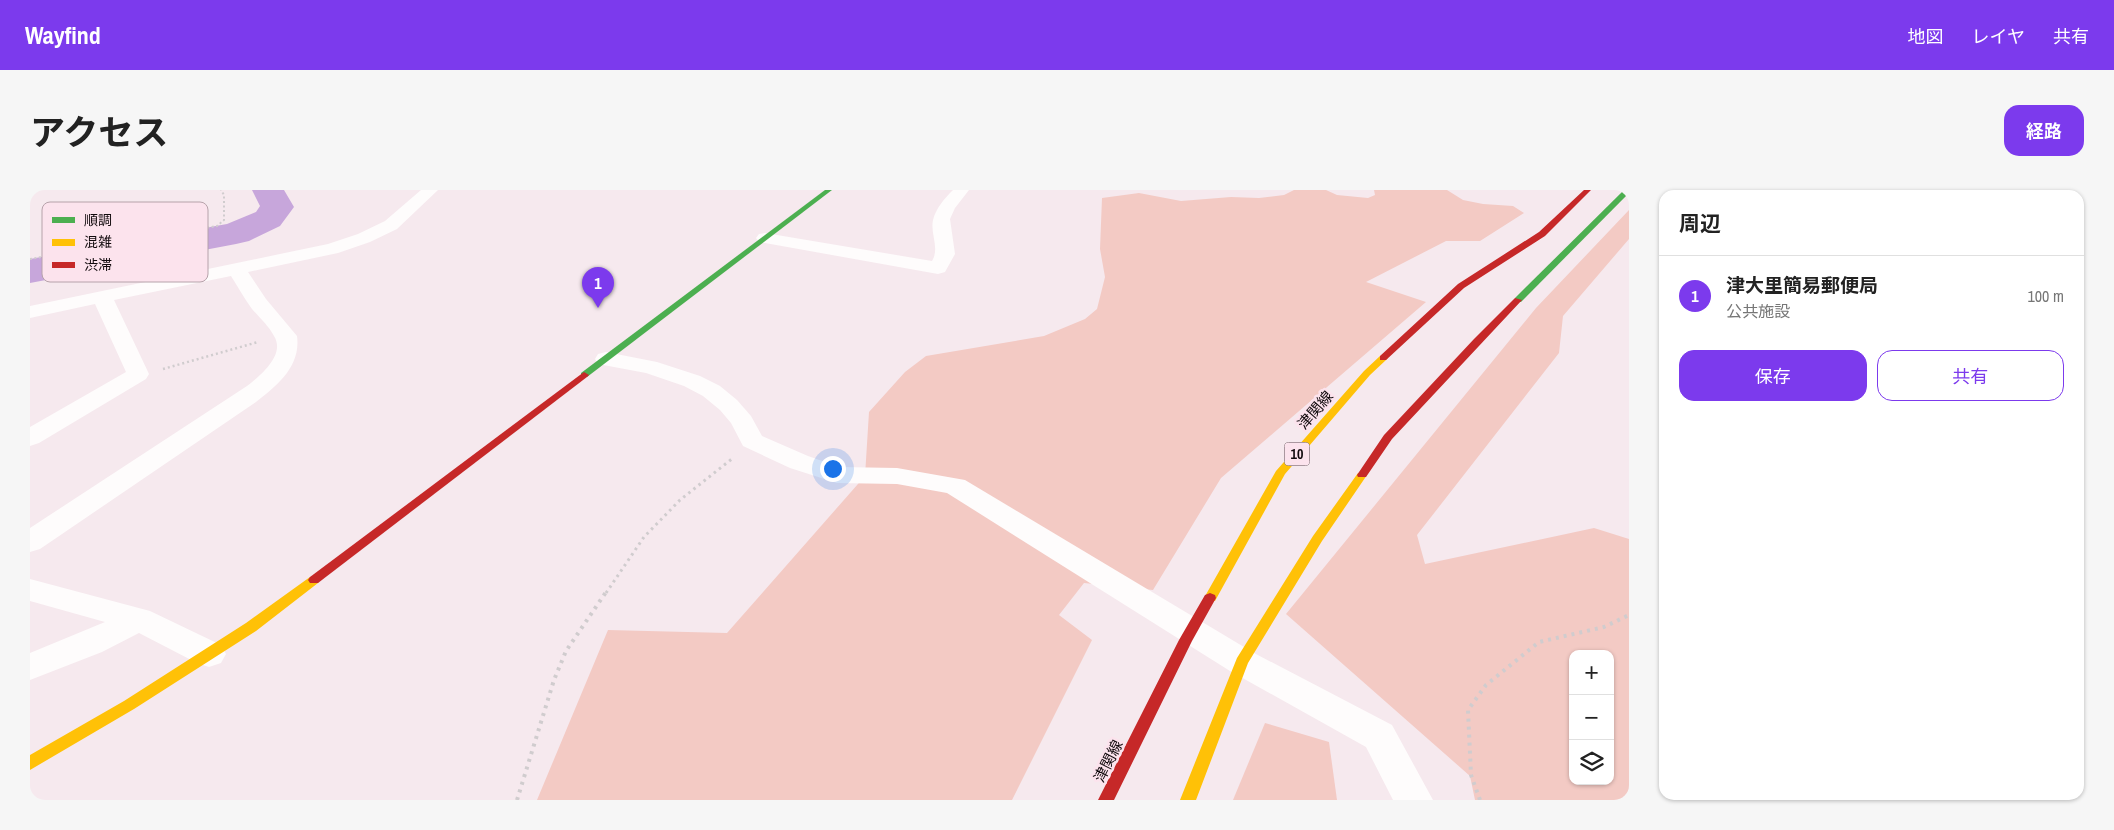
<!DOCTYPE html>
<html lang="ja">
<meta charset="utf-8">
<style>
:root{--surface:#fff;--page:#f6f6f6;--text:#222;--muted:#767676;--line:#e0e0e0;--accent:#7c3aed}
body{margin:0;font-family:"Archivo Narrow","Noto Sans JP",sans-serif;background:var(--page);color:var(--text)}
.controls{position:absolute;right:15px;bottom:15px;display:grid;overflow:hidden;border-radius:10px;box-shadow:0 1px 4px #0004}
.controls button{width:45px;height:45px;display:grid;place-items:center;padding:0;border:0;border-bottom:1px solid var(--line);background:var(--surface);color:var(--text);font:25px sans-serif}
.you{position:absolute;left:802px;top:278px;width:18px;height:18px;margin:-12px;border:4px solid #fff;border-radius:50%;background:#1a73e8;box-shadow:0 0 0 8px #1a73e833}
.badge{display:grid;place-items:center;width:32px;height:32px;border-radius:50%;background:var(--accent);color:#fff;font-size:16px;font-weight:700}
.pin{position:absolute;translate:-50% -41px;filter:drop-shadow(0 1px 2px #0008)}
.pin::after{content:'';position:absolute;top:26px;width:18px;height:15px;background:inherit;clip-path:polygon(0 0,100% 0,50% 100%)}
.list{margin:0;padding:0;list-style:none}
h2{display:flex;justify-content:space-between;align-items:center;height:65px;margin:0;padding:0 20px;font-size:21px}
h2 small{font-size:16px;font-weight:400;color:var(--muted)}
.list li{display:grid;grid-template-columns:32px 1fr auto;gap:15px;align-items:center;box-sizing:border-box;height:80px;padding:0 20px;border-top:1px solid var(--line)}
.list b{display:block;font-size:19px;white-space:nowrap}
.list p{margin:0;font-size:16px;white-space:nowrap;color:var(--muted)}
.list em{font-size:16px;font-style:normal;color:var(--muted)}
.actions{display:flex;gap:10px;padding:15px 20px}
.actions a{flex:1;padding:11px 0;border:1px solid var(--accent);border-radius:15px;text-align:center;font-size:18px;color:var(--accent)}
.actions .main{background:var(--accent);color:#fff}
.icon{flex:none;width:28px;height:28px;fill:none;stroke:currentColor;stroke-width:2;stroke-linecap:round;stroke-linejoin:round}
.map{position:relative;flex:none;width:1599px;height:610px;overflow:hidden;border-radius:15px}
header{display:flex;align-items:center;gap:30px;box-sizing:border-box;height:70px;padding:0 25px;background:var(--accent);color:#fff}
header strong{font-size:24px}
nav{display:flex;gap:28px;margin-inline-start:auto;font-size:18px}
.intro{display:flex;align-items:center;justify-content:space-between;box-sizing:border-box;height:120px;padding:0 30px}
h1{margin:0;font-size:35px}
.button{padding:12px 22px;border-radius:15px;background:var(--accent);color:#fff;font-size:18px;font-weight:700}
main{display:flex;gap:30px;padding:0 30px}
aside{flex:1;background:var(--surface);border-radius:15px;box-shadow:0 1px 4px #0004}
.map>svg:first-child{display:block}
</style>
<header>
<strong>Wayfind</strong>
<nav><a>地図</a><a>レイヤ</a><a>共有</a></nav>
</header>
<div class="intro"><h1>アクセス</h1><a class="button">経路</a></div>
<main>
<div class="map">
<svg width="1599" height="610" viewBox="0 0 1599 610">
<rect width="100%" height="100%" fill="#f6e9ee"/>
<!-- green -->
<g fill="#f3cac4" fill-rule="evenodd">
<polygon points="1264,0 1296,0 1307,5 1338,8 1345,5 1344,0 1417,0 1433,10 1453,14 1483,16 1494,23 1450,51 1416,51 1336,92 1396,112 1191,288 1123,400 1054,393 1029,425 1062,450 982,610 507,610 578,440 697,443 835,286 839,222 875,182 896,166 1014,146 1055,129 1067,119 1075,87 1070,59 1072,8 1109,3 1151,11 1201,7 1229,8 1254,5"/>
<path d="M1599 20V49L1533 126 1529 163 1387 345 1395 374 1564 338 1599 349V610H1445L1440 586 1256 424 1506 118ZM1543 464H1580V591H1543Z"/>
<polygon points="1235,533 1299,552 1307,610 1203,610"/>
</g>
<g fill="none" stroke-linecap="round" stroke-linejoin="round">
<!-- river -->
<polygon fill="#c7a6db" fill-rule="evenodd" points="222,0 254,0 264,17 250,36 219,51 206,54 0,93 0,69 197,34 226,22 230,16"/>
<!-- path-far3 -->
<polyline stroke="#d0ccce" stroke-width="2" stroke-dasharray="2 2.5" stroke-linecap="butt" points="0,69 187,36 194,30 194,5 191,0"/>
<!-- path-far2 -->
<polyline stroke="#d0ccce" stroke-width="2.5" stroke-dasharray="2 3" stroke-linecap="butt" points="133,179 228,152"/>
<!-- path-far1 -->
<polyline stroke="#d0ccce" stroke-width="3" stroke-dasharray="2.5 4" stroke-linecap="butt" points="576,403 614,347 650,310 703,268"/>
<!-- path -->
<g stroke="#d0ccce" stroke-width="4" stroke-dasharray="3 5" stroke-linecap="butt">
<polyline points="487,610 524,490 536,461 576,402"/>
<polyline points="1450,610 1441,585 1438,520 1456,495 1509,452 1574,437 1599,425"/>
</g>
<!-- street -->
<g fill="#fefcfc" fill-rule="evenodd">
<path d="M391 0H408L367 39 340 52 308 63 218 82 236 109 267 146C271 176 248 195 226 212L10 359 0 362V338L217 196C230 186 256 165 244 146 239 136 229 127 222 119 214 108 208 97 201 86L84 110 119 184 116 189 9 253 0 256V237L96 182 65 114 0 128V116L298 54 328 44 355 31Z"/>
<path d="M923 0H939L925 18 920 29 925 64 915 82 908 84 735 53 729 52 726 48 729 44 735 43 902 71C910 58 900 44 903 30 906 18 915 8 923 0Z"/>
<polygon points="576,162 627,172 670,186 690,196 707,210 721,226 732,246 778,266 809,277 867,278 935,290 1224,463 1362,535 1403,610 1363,610 1336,557 1200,481 917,303 867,294 807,293 760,278 713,256 701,233 690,220 673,206 654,196 616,183 568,174 565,169 568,164"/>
<polygon points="0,389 120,421 191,455 196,464 191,473 179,477 167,473 109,443 72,462 0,490 0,463 75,432 0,411"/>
</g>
<!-- fast -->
<g fill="#4caf50" fill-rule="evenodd">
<polygon points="795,0 802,0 557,187 551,187 551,183"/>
<polygon points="1594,0 1599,0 1599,3 1491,112 1485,112 1485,108"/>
</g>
<!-- slow -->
<g fill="#ffc107" fill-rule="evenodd">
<polygon points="1353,165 1358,168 1356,170 1340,185 1255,284 1185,411 1175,411 1174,408 1246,281 1334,181 1350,166"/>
<polygon points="1332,282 1337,285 1292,351 1218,473 1166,610 1150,610 1207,468 1283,346 1328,283"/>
<polygon points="284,386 288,387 290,390 288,393 226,441 104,519 0,580 0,565 94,511 216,433 280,387"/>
</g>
<!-- jam -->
<g fill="#c62828" fill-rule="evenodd">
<polygon points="1554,0 1561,0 1515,46 1434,98 1356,170 1350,170 1350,166 1428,94 1509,42"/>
<polygon points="1485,108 1492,110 1362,249 1336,287 1328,287 1327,285 1354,245 1444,149"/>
<polygon points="554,182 559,185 557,187 288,393 280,393 278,390 280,387"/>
<polygon points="1180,403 1185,405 1186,408 1162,451 1084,610 1068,610 1149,450 1175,405"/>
</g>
</g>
<g text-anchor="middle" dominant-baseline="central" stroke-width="5" stroke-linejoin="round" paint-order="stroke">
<!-- shield labels -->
<rect fill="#fce3ed" stroke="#584b50" stroke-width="1" x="1254.5" y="252.5" width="25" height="23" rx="4"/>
<g font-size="14" font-weight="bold" fill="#110a0d">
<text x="1267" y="264">10</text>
</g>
<!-- street labels -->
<g font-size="15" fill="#110a0d" stroke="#fce3ed">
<text transform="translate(1285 220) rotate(-49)">津関線</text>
<text transform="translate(1078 571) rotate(-63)">津関線</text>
</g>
</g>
<!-- legend -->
<rect x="12" y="12" width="166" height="80" rx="8" fill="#fce3ed" stroke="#b6a2aa" stroke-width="1"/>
<rect x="22" y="27" width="23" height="6" fill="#4caf50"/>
<rect x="22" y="49" width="23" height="7" fill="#ffc107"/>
<rect x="22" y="72" width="23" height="6" fill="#c62828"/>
<g font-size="14" fill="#110a0d">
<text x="54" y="35">順調</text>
<text x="54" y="57">混雑</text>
<text x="54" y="80">渋滞</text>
</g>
</svg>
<div class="controls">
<button>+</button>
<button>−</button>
<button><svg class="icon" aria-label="layers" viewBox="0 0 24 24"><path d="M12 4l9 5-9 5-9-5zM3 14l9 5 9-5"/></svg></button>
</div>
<div class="you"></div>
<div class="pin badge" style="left:568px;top:118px">1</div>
</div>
<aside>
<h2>周辺<small></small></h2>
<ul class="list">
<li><span class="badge">1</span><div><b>津大里簡易郵便局</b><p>公共施設</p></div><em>100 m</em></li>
</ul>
<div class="actions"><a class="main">保存</a><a>共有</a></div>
</aside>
</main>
